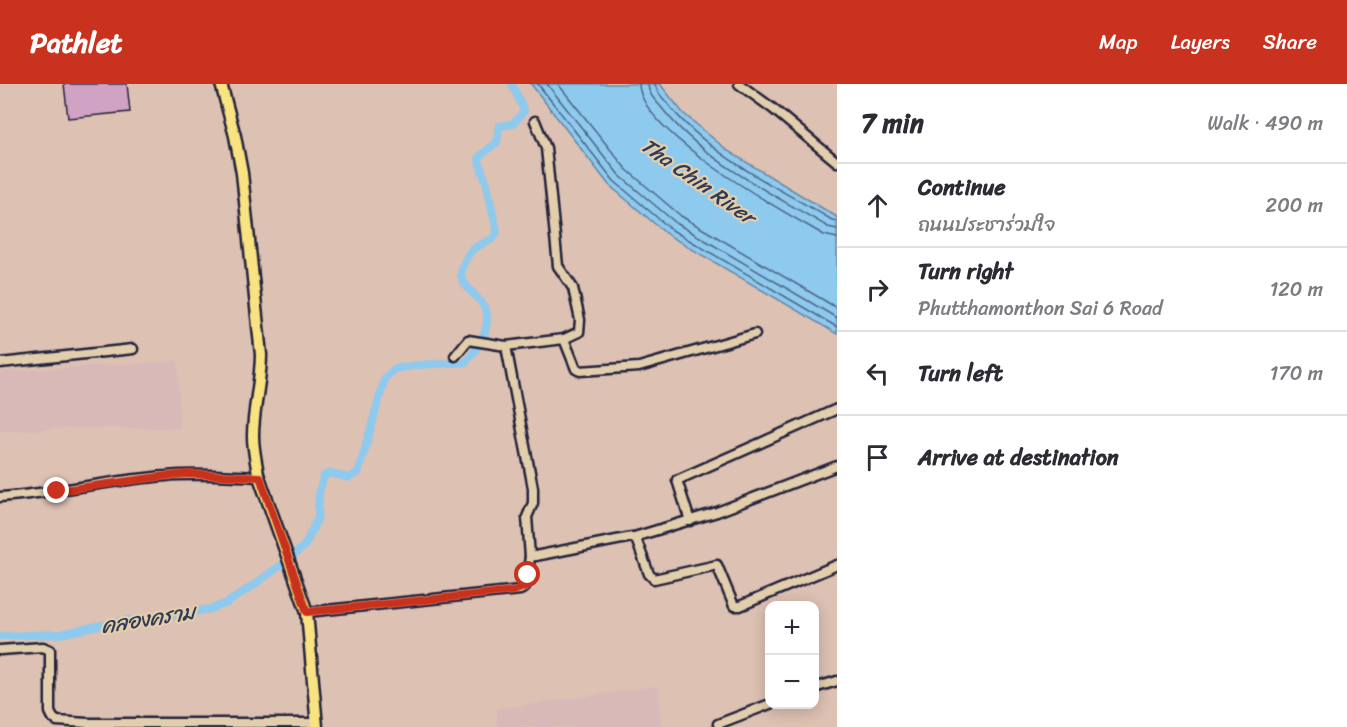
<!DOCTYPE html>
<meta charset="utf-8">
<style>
:root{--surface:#fff;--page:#f7f7f7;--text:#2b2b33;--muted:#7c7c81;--line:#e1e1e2;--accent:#c8321e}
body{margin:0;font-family:Sriracha,"Playpen Sans Thai",sans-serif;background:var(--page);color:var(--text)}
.controls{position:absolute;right:18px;bottom:18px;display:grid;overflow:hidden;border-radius:12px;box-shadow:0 3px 15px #0003}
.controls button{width:54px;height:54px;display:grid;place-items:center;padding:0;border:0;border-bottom:2px solid var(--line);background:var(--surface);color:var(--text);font:30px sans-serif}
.stop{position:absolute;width:18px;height:18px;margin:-14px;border:4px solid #c8321e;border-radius:50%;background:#fff}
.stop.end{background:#c8321e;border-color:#fff;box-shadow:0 2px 6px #0008}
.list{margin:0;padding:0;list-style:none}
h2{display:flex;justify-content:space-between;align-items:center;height:78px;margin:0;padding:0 24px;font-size:26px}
h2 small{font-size:20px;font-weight:400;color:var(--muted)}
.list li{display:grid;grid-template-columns:39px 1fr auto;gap:18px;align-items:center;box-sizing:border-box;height:84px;padding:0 24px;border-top:2px solid var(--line)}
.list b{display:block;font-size:22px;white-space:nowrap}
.list p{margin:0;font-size:20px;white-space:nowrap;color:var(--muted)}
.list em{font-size:20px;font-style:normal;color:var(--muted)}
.icon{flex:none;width:33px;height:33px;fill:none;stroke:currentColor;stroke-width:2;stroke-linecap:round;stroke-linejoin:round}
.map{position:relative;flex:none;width:837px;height:643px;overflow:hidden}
header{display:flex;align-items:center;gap:36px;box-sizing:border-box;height:84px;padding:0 30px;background:var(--accent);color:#fff}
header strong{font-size:28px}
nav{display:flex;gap:33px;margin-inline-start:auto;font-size:21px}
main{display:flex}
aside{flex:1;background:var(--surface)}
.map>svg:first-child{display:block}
</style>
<header>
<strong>Pathlet</strong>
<nav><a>Map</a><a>Layers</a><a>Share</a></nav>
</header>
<main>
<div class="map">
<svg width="837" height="643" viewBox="0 0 837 643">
<rect width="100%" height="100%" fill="#ddc1b3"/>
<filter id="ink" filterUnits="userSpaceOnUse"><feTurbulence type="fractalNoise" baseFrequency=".0167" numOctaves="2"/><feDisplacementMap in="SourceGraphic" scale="12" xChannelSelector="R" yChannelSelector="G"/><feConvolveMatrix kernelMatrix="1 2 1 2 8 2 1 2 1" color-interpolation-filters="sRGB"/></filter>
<g filter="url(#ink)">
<!-- built -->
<g fill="#d9b8b8">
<polygon points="178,277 179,344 71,344 0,347 0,288"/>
<polygon points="658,602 661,643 497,643 497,625"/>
</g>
<!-- water -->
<polygon fill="#8ec9ee" stroke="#6386a6" stroke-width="1.5" points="531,0 660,0 683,29 728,67 837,133 837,250 668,151 609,101"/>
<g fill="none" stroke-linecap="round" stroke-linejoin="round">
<!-- shore -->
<g stroke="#4d6583" stroke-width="1.5">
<polyline points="538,0 614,97 672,146 837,243"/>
<polyline points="547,0 619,91 676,139 837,234"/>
<polyline points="558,0 626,85 681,132 837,224"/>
<path d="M639 0C640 49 783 127 824 151L837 154"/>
<path d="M648 0C648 10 655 16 661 23 703 77 770 108 828 143L837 145"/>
<path d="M655 0C656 8 662 13 667 19 709 72 775 102 832 136L837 137"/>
</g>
<!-- canal -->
<g stroke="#8ec9ee" stroke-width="8">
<path d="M295 470 305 461 318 433 319 408 324 392 331 389 348 394 358 389 385 294 394 285 418 281 466 278C477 265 488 250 487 232 485 211 453 203 463 181 470 163 477 162 493 155L497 147C493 131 490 116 487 100 484 90 479 84 479 73L497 58 499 42 513 40 524 27 512 0"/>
<polyline points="0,552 60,550 127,536 140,536 211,525 227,519 251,503 284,479"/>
</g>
</g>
<!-- building -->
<polygon fill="#d0a2c3" stroke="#22223b" stroke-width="1.5" points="64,0 127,0 130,28 68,34"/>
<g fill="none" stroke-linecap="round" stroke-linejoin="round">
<!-- minor casing -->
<g stroke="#22223b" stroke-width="13">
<g id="minor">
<polyline points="739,0 772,24 837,78"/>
<polyline points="564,255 576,285 580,287 639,283 755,250"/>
<polyline points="506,262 533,404 533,419 527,433 530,473"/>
<polyline points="455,272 468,256 506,262 564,255 579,248 580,236 573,204 558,182 546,64 535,37"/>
<polyline points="0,279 133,265"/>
<path d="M0 413C56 409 111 396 166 392 197 389 229 392 259 393"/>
<polyline points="690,437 677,396 837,325"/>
<polyline points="634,453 717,428 837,382"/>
<path d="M307 528 520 506C533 500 527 484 530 473L632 453 636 455 649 490 654 495 717 481 734 522H740L837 481"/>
<polyline points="0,566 43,563 50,566 50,628 53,634 57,637 87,639 316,639"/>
<polyline points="814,604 837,597"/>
<polyline points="718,640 770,620"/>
</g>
</g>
<!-- major casing -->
<g stroke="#22223b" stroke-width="15">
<path id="major" d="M221 0 235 52 242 89 261 271C261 298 253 325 253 352 253 365 256 377 258 390L307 528 317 643"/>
</g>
<!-- minor -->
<use href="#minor" stroke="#e2ceac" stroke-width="8"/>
<!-- major -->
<use href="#major" stroke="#f8e281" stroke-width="10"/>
</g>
</g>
<g fill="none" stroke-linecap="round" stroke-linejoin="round" filter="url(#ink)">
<!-- route -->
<polyline stroke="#c8321e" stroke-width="8" points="57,407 166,392 188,390 260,393 307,528 513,507 527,502 528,491"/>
</g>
<g text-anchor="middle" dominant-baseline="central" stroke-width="4.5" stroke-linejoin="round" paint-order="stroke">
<!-- water labels -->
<g font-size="21" font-style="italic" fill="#323b56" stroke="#e2ceac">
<text transform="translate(698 97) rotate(35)">Tha Chin River</text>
<text transform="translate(148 535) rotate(-9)">คลองคราม</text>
</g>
</g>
</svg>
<div class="controls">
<button>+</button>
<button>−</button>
</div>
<div class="stop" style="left:528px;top:491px"></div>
<div class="stop end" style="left:57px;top:407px"></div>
</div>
<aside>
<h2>7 min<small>Walk · 490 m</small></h2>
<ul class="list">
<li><svg class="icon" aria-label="ahead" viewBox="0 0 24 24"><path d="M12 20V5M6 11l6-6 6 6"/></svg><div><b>Continue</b><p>ถนนประชาร่วมใจ</p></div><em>200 m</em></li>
<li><svg class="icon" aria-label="right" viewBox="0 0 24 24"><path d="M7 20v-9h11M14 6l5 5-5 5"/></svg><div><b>Turn right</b><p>Phutthamonthon Sai 6 Road</p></div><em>120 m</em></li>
<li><svg class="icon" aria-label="left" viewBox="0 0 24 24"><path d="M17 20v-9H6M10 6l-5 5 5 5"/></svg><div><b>Turn left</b></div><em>170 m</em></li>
<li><svg class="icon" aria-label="arrive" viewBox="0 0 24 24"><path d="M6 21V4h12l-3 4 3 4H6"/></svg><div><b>Arrive at destination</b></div></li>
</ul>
</aside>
</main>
